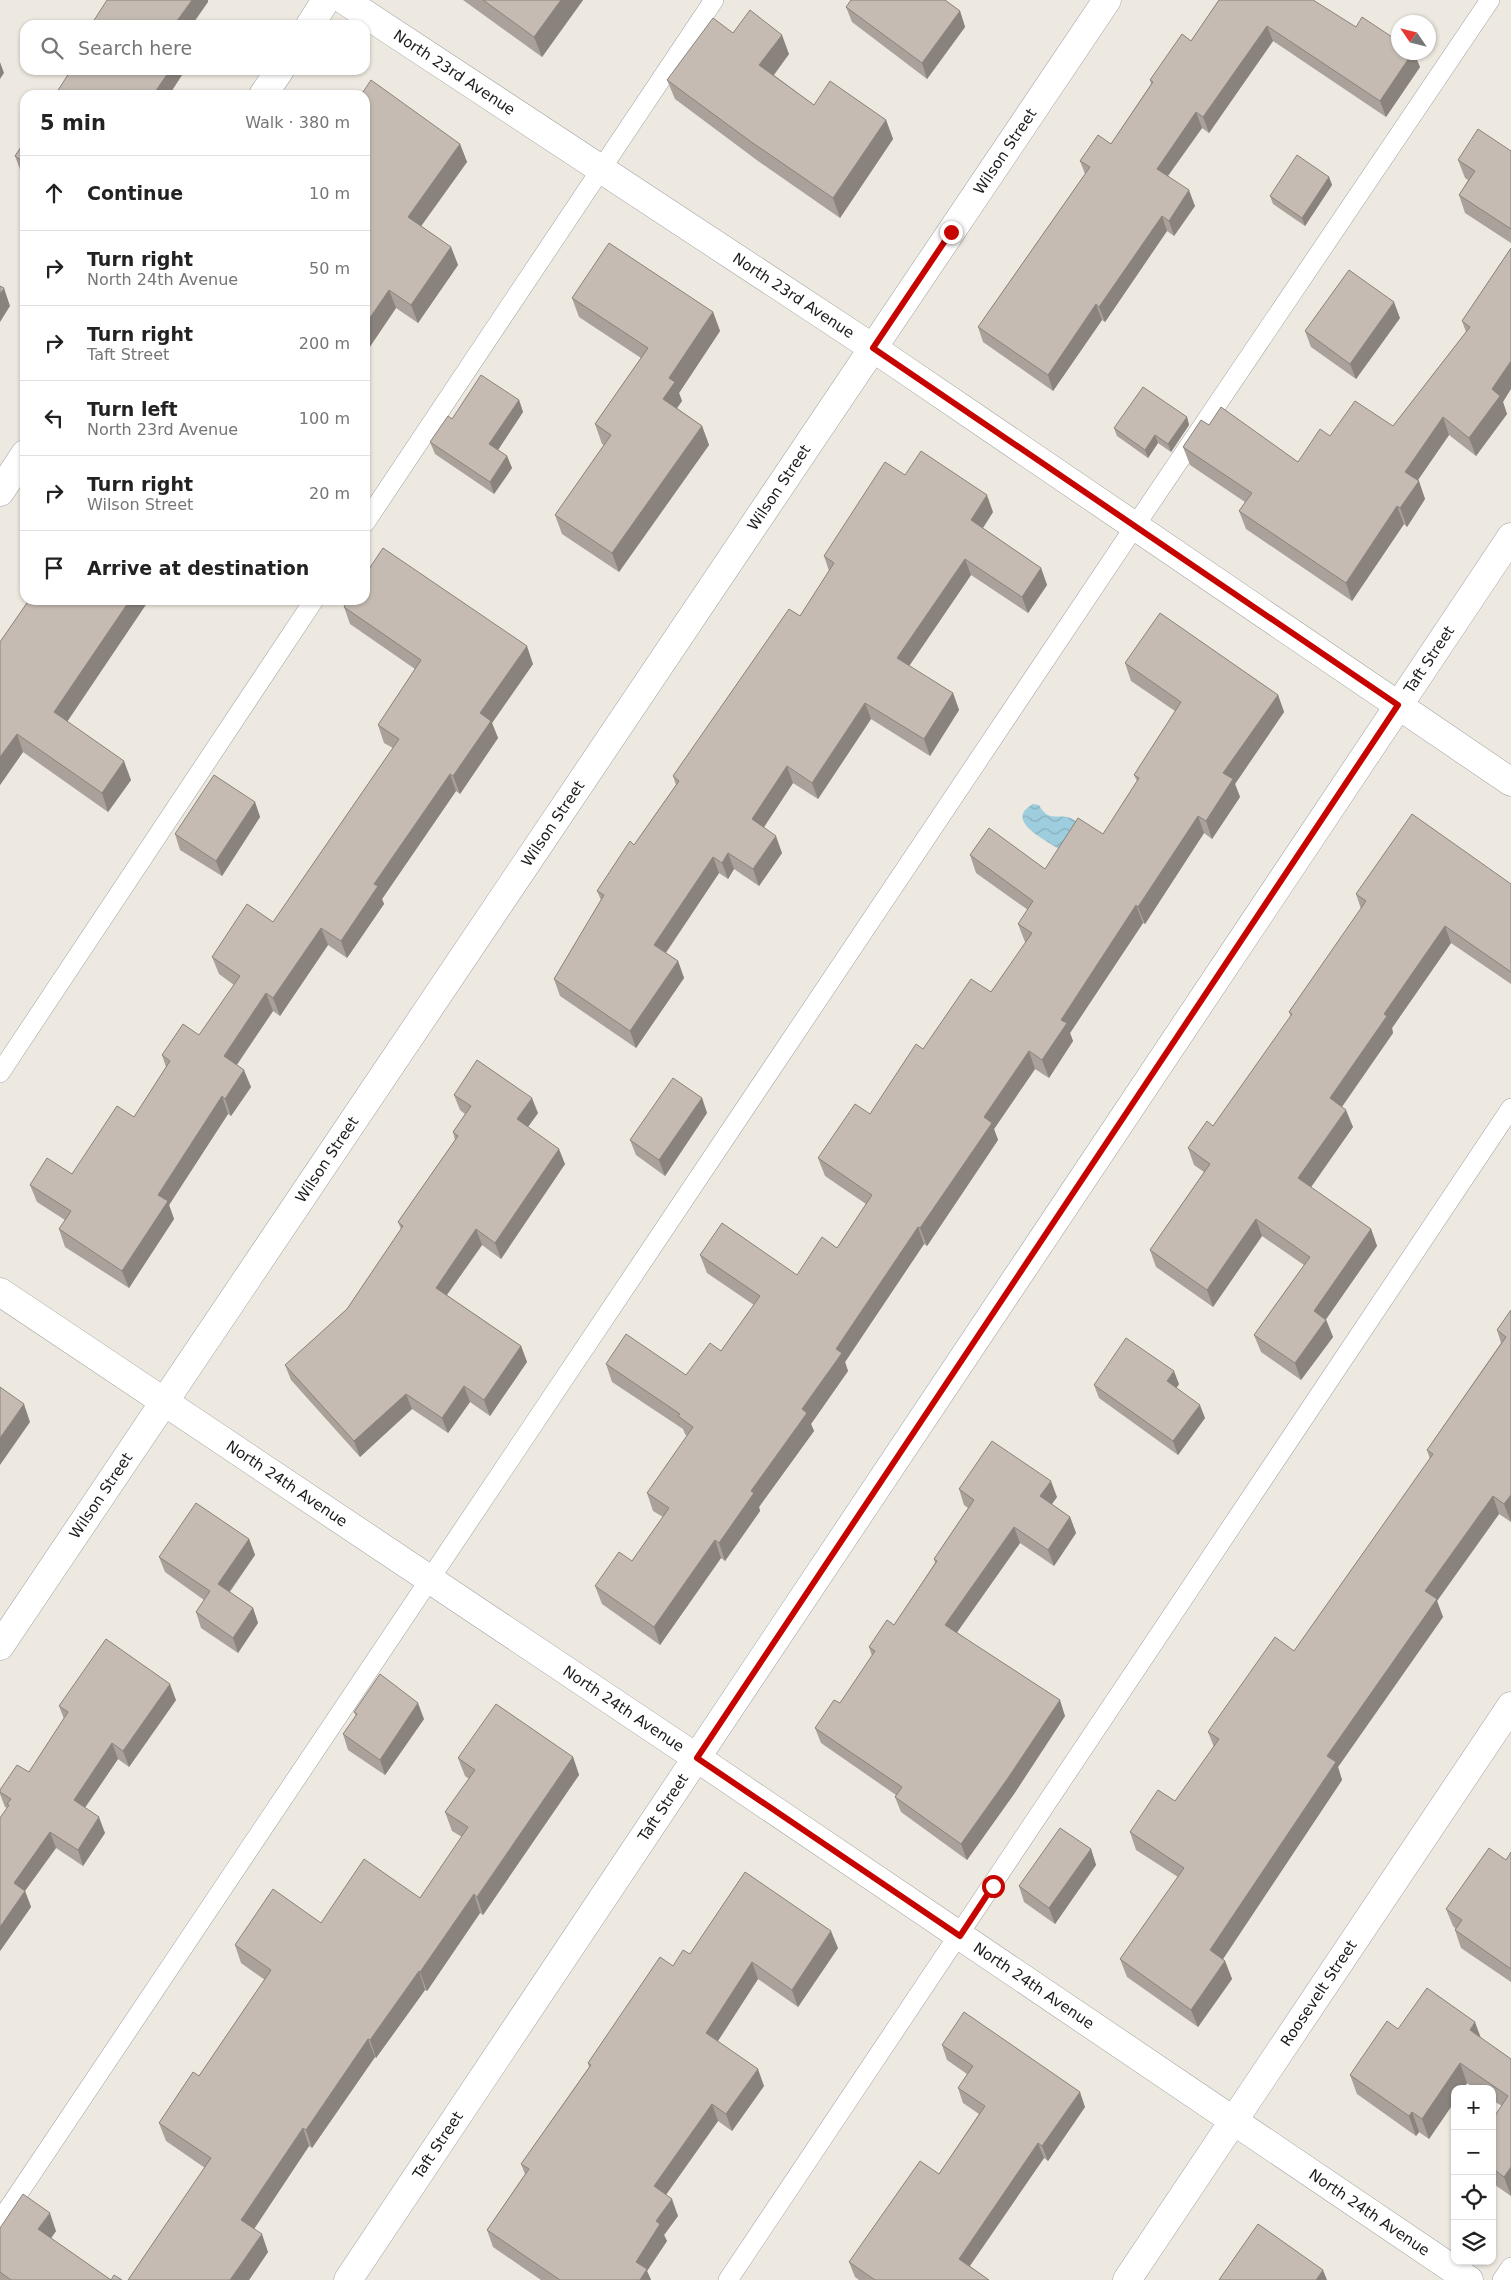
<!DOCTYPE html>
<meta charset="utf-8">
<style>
:root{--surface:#fff;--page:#f2f2f2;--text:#222;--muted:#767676;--line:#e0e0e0}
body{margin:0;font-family:"DejaVu Sans",sans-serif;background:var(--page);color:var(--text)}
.controls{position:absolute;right:15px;bottom:15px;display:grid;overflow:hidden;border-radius:10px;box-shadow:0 1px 4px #0004}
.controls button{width:45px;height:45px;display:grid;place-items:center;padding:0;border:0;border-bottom:1px solid var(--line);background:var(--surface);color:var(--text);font:25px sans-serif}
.compass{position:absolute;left:1391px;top:15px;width:45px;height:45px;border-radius:50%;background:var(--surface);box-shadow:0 1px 4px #0004;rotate:305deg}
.stop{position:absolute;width:15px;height:15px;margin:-11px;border:4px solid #c60500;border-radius:50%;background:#fff}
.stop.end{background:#c60500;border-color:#fff;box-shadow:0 1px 5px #0008}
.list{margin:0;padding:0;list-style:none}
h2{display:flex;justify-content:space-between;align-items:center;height:65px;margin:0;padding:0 20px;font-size:21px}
h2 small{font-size:16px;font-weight:400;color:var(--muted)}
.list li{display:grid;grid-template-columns:32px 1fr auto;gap:15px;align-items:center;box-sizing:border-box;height:75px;padding:0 20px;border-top:1px solid var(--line)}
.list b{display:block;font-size:19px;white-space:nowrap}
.list p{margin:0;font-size:16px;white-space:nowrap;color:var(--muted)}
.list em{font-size:16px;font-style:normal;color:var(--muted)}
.icon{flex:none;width:28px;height:28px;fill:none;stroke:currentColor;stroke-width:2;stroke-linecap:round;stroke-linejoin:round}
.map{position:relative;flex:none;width:1511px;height:2280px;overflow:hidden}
.search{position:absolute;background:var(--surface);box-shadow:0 1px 4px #0004;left:20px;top:20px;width:350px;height:55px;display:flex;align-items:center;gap:12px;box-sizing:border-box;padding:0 18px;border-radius:15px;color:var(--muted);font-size:19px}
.panel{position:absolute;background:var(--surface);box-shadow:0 1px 4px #0004;left:20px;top:90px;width:350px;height:515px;border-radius:15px}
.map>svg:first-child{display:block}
</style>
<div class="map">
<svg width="1511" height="2280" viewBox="0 0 1511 2280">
<defs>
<pattern id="water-waves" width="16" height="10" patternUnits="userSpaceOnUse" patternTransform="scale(1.25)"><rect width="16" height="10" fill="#9ecddd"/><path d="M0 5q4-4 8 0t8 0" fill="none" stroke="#88afbd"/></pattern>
</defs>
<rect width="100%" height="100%" fill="#ede9e0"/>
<!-- water -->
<path fill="url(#water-waves)" d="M1033 804 1039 805C1050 826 1062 809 1077 822L1062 851C1048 841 1002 821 1033 804Z"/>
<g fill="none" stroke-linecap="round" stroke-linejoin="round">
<!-- service casing -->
<g stroke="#a2a2a2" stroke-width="20">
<g id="service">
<polyline points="365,523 714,0"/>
<polyline points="0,1073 314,600"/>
<polyline points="0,2221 1135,526 1490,0"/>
<polyline points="728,2280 1511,1108"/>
<polyline points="1502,2280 1511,2267"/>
</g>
</g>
<!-- minor casing -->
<g stroke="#a2a2a2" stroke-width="29">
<g id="minor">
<path id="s1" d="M344 0 873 348 1511 782"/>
<polyline points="310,25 326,0"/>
<polyline points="263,95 280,70"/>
<polyline points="0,492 25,454"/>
<path id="s2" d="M0 1646 1107 0"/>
<path id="s3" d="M1127 2280 1511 1706"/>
</g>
</g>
<!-- tertiary casing -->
<g stroke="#a2a2a2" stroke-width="29">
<g id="tertiary">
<path id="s4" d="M0 1292 697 1758 1469 2280"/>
<path id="s5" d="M348 2280 1511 537"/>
</g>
</g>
<!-- service -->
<use href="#service" stroke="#fff" stroke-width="19"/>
<!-- minor -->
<use href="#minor" stroke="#fff" stroke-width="28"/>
<!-- tertiary -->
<use href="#tertiary" stroke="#fff" stroke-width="28"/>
</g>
<!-- wall -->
<g fill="#a9a19a">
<polygon points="463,0 583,0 542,57"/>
<polygon points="1219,0 1356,27 1420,67 1386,117 1273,41 1209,133 1202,128 1168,176 1195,206 1174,236 1167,231 1105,322 1102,320 1053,391 983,342 978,327 1085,174 1080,161 1111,144 1151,84 1150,80 1191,41"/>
<polygon points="846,7 960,11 965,27 927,79 852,22"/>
<polygon points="733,33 789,54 774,75 814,105 886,120 893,139 840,218 758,161 675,99 667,80"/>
<polygon points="182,75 169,95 55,95"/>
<polygon points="365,95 460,144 467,162 421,226 451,247 458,265 418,323 396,308 365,354"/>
<polygon points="25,141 25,175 21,172 15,156"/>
<polygon points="1511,151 1511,243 1465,213 1459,195 1468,180 1465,178 1458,160"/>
<polygon points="1329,177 1332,185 1305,226 1273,204 1270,196"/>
<polygon points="1511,248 1503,402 1507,414 1476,456 1449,435 1418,480 1425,499 1407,527 1404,524 1352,601 1246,529 1239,511 1245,502 1190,465 1183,447 1209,425 1298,462 1330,436 1393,426 1466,332 1462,321"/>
<polygon points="572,298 713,312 720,331 679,393 682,401 677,408 702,426 709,445 619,572 562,534 555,515 604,445 602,444 595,424 641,358 579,317"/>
<polygon points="1400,318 1356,379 1311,347 1305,331"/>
<polygon points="519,400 523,412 498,450 507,456 512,468 494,494 435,454 430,442 452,419"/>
<polygon points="1187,417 1189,425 1171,452 1158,443 1148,458 1117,436 1114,428"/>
<polygon points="905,475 993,512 983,528 1041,568 1047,585 1028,613 971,575 909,666 953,693 959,710 930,756 871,719 818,799 793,783 764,827 782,853 759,886 734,869 728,879 719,873 666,953 678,961 684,978 636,1048 560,996 554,979 601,900 597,891 634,845 676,785 673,776 800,616 829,571 824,556"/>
<polygon points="29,600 149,600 67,721 131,780 108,812 23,752 0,785 0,642"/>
<polygon points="344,607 533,664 492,723 498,738 460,794 456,791 382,899 384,904 347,958 328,945 280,1016 273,1011 237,1065 251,1087 231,1116 228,1114 169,1205 174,1219 129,1288 65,1247 59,1229 65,1220 37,1202 30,1185 72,1174 134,1117 166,1067 162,1055 199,1035 234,985 219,974 212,957 273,922 393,748 384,743 378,725 415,669 350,624"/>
<polygon points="1125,663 1278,695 1284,712 1235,784 1240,797 1212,839 1204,833 1145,924 1143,923 1070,1033 1073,1041 1049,1078 1035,1069 994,1129 998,1140 927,1246 924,1244 845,1362 848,1371 811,1424 814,1431 759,1507 760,1511 725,1561 721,1558 660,1645 602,1604 595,1586 632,1561 663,1517 653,1511 647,1493 687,1436 685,1434 683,1429 612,1382 606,1364 686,1375 721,1351 754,1305 707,1273 700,1255 797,1275 837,1248 866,1204 825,1176 818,1158 870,1114 923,1049 991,992 1026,943 1025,942 1018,924 1028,910 976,873 970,855 1045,869 1103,834 1137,781 1134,775 1175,711 1131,681"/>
<polygon points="255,802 260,817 222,876 180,850 175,834"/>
<polygon points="1511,884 1511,984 1451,943 1392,1028 1393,1033 1342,1107 1353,1127 1310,1187 1371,1229 1377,1246 1326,1319 1333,1337 1301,1380 1261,1352 1254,1335 1304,1265 1262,1236 1213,1307 1156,1267 1150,1250 1204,1172 1194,1165 1188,1148 1213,1126 1291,1017 1289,1012 1361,909 1356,894"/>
<polygon points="454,1095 538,1113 528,1127 565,1164 501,1259 482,1245 447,1295 521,1346 527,1362 490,1416 470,1402 448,1433 412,1409 360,1457 291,1380 285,1365 347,1309 401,1229 398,1222 455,1140 453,1132 465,1114 460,1110"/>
<polygon points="702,1098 707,1113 665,1176 636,1155 630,1140"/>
<polygon points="1511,1310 1511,1522 1499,1514 1437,1601 1443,1617 1338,1767 1342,1780 1223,1959 1225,1961 1232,1979 1198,2027 1127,1977 1120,1959 1178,1877 1136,1850 1130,1832 1175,1801 1214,1747 1208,1732 1294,1651 1430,1459 1427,1450 1501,1343 1497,1330"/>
<polygon points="1179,1384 1176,1388 1205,1418 1178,1455 1099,1398 1094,1385"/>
<polygon points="959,1489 1057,1497 1052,1504 1070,1517 1076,1533 1054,1566 1020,1543 957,1632 1065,1716 1014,1794 967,1860 901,1812 895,1797 896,1795 821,1743 815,1728 840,1703 872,1656 869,1647 894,1625 935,1563 934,1559 968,1508 964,1505"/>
<polygon points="249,1539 255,1555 230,1592 253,1608 258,1623 238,1653 201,1628 196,1612 204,1600 165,1572 159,1557"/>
<polygon points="176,1700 129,1767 118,1759 85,1808 105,1833 83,1866 56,1848 25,1891 31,1907 0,1951 0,1818 7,1808 5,1807 0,1794 0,1790 29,1772 64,1719 59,1706"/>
<polygon points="354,1712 424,1719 385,1775 348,1750 343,1734 356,1716"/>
<polygon points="573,1757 579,1775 483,1915 480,1913 427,1991 425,1990 376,2058 375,2057 312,2148 309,2146 254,2229 268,2252 249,2280 128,2280 205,2168 166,2141 159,2123 199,2076 265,1980 241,1963 235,1945 420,1898 462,1837 452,1831 445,1812 469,1779 465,1776 458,1758"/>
<polygon points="1091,1849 1096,1865 1055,1924 1024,1902 1019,1886"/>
<polygon points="1511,1852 1511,1982 1461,1948 1455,1930 1456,1929 1453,1926 1446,1909 1506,1860"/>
<polygon points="838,1948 798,2007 758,1979 718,2041 764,2086 732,2131 718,2121 666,2195 678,2216 664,2235 667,2241 647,2271 651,2280 541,2280 493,2247 487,2230 525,2174 521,2164 589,2067 588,2063 673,1966 690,1954"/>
<polygon points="1398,2029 1481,2038 1511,2059 1511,2196 1492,2183 1492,2120 1502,2106 1492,2100 1492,2089 1476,2089 1467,2083 1463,2089 1455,2089 1455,2101 1429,2139 1419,2132 1416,2136 1357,2094 1350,2075"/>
<polygon points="942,2045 1085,2107 1048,2161 1044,2158 970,2266 989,2280 859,2280 855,2277 849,2262 939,2174 979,2114 963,2103 958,2088 967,2074 947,2060"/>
<polygon points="0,2228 56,2231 51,2238 111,2280 122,2280 0,2280"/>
</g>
<!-- shaded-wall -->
<g fill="#8a837d">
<polygon points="192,0 208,0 208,2 192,25 174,25"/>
<polygon points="561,0 583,0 542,57 534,37"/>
<polygon points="960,11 965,27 927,79 922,63"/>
<polygon points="1267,26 1273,41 1209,133 1203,117"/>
<polygon points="782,35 789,54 767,84 759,65"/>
<polygon points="1413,52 1414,52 1420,67 1386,117 1380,101"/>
<polygon points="0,62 4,73 0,79"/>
<polygon points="170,70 180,70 182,75 169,95 153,95"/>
<polygon points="124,90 126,95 121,95"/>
<polygon points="1196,112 1202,128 1162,184 1157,169"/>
<polygon points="886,120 893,139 840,218 833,198"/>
<polygon points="460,144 467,162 414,236 408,217"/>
<polygon points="1329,177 1332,185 1305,226 1302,218"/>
<polygon points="1189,190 1195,206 1174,236 1169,221"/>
<polygon points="1162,216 1167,231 1105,322 1099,307"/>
<polygon points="451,247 458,265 418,323 411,305"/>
<polygon points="4,288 10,306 0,322 0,294"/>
<polygon points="389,290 396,308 365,354 365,325"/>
<polygon points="1394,302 1400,318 1356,379 1350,364"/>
<polygon points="1096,304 1102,320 1053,391 1048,375"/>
<polygon points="713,312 720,331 679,393 682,401 670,418 663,399 669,378"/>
<polygon points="1511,361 1511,389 1503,402 1507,414 1476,456 1469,438 1492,389"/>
<polygon points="519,400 523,412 494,456 489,444"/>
<polygon points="1187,417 1189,425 1171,452 1168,444"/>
<polygon points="1443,417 1449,435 1411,490 1405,472"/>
<polygon points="702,426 709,445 619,572 612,553"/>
<polygon points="1155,435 1158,443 1148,458 1145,450"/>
<polygon points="507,456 512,468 494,494 490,482"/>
<polygon points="1419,481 1425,499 1407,527 1400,508"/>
<polygon points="987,495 993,512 977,537 971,520"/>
<polygon points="1397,506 1404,524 1352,601 1346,583"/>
<polygon points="965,559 971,575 903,675 897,658"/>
<polygon points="1041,568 1047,585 1028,613 1022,597"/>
<polygon points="130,600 149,600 61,731 54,712"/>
<polygon points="527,646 533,664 492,723 498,738 460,794 453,776 480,713"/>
<polygon points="953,693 959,710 930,756 924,739"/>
<polygon points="1278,695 1284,712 1235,784 1240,797 1212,839 1206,821 1223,773"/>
<polygon points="865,703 871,719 818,799 812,783"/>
<polygon points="17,734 23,752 0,785 0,757"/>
<polygon points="124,761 131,780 108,812 102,793"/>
<polygon points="787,766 793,783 758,836 752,819"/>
<polygon points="450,774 456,791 382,899 384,904 347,958 341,941 374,884"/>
<polygon points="255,802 260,817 222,876 216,861"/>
<polygon points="1198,816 1204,833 1145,924 1138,907"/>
<polygon points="776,836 782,853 759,886 753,869"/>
<polygon points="728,853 734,869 728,879 722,863"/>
<polygon points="713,857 719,873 660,961 654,945"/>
<polygon points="1136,905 1143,923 1070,1033 1073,1041 1049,1078 1042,1060 1061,1020"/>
<polygon points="1445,926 1451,943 1392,1028 1393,1033 1336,1115 1330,1098 1384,1014"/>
<polygon points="321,928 328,945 280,1016 273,998"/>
<polygon points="678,961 684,978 636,1048 630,1031"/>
<polygon points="266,993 273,1011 231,1073 224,1056"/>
<polygon points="1029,1051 1035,1069 994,1129 998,1140 927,1246 920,1228 984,1117"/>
<polygon points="244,1070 251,1087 231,1116 225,1099"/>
<polygon points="222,1096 228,1114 169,1205 174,1219 129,1288 122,1271 158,1195"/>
<polygon points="532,1098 538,1113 522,1135 517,1119"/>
<polygon points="702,1098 707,1113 665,1176 659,1160"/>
<polygon points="1346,1110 1353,1127 1305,1196 1298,1178"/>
<polygon points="559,1149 565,1164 501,1259 495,1243"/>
<polygon points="1256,1219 1262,1236 1213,1307 1207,1290"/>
<polygon points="918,1227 924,1244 845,1362 848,1371 811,1424 814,1431 759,1507 760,1511 725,1561 719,1543 802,1409 836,1349"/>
<polygon points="476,1229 482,1245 441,1303 436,1288"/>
<polygon points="1371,1229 1377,1246 1320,1328 1314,1311"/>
<polygon points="1326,1320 1333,1337 1301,1380 1295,1363"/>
<polygon points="521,1346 527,1362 490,1416 484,1400"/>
<polygon points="1174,1371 1179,1384 1172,1395 1167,1381"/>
<polygon points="464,1386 470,1402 448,1433 442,1418"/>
<polygon points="406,1394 412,1409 360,1457 354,1441"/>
<polygon points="24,1404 30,1422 0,1465 0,1438"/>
<polygon points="1200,1405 1205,1418 1178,1455 1173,1441"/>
<polygon points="1051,1481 1057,1497 1046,1512 1040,1496"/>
<polygon points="1511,1495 1511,1522 1504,1504"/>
<polygon points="1493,1496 1499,1514 1437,1601 1443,1617 1338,1767 1342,1780 1217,1968 1210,1950 1425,1591"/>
<polygon points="1070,1517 1076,1533 1054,1566 1048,1550"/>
<polygon points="1014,1527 1020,1543 951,1641 945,1625"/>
<polygon points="249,1539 255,1555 224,1599 218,1584"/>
<polygon points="715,1540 721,1558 660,1645 654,1627"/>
<polygon points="253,1608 258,1623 238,1653 233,1638"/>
<polygon points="170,1684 176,1700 129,1767 123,1751"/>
<polygon points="1060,1700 1065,1716 1014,1794 967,1860 961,1844"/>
<polygon points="418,1703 424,1719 385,1775 380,1760"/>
<polygon points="112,1743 118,1759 79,1816 74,1800"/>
<polygon points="573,1757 579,1775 483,1915 477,1897"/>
<polygon points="99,1817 105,1833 83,1866 78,1850"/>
<polygon points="50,1832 56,1848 19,1899 14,1883"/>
<polygon points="1091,1849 1096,1865 1055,1924 1049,1908"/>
<polygon points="25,1891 31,1907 0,1951 0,1927"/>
<polygon points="474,1894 480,1913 427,1991 420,1972"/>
<polygon points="831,1931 838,1948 798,2007 792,1990"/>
<polygon points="1225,1961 1232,1979 1198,2027 1191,2010"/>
<polygon points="752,1962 758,1979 712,2050 706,2033"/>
<polygon points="419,1971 425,1990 376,2058 370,2040"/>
<polygon points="1475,2022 1482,2041 1470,2030"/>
<polygon points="368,2039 375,2057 312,2148 306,2130"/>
<polygon points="1460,2063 1467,2083 1463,2089 1455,2089 1455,2101 1429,2139 1422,2119"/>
<polygon points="758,2069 764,2086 732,2131 726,2114"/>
<polygon points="1080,2092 1085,2107 1048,2161 1042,2146"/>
<polygon points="712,2104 718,2121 660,2203 654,2186"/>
<polygon points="1412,2112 1419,2132 1416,2136 1409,2116"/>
<polygon points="303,2128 309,2146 248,2238 241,2220"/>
<polygon points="1038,2143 1044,2158 964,2274 959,2259"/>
<polygon points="1511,2167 1511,2196 1504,2177"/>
<polygon points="672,2199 678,2216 664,2235 667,2241 647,2271 651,2280 640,2280 636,2262 656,2221"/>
<polygon points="50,2213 56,2231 45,2247 38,2229"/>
<polygon points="262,2234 268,2252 249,2280 230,2280"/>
<polygon points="1323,2270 1327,2280 1316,2280"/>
</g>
<!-- building -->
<g fill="#c5bbb3" stroke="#8a837d">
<polygon points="107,0 192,0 174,25 91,25"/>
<polygon points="483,0 561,0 534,37"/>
<polygon points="851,0 945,0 960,11 922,63 846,7"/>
<polygon points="1219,0 1313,0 1356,27 1362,17 1398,41 1398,52 1413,52 1380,101 1267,26 1203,117 1196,112 1157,169 1189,190 1169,221 1162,216 1099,307 1096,304 1048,375 978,327 1090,167 1080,161 1098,135 1111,144 1153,82 1150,80 1182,34 1191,41"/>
<polygon points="750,10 782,35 759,65 814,105 830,81 886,120 833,198 750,141 667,80 713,18 733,33"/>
<polygon points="71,70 170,70 153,95 132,95 124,90 121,95 55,95"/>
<polygon points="371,80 460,144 408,217 451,247 411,305 389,290 365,325 365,95 361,95"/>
<polygon points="1478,129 1511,151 1511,229 1459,195 1475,171 1458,160"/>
<polygon points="25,141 25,163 15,156"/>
<polygon points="1297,155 1329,177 1302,218 1270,196"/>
<polygon points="609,243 713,312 669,378 675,382 663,399 702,426 612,553 555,515 611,435 595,424 648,348 572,298"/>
<polygon points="1511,248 1511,361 1492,389 1500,396 1469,438 1443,417 1405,472 1419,481 1400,508 1397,506 1346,583 1239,511 1252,493 1183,447 1201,420 1209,425 1221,407 1298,462 1320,429 1330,436 1355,401 1393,426 1470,327 1462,321"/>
<polygon points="1349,270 1394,302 1350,364 1305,331"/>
<polygon points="0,286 4,288 0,294"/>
<polygon points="481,375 519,400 489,444 507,456 490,482 430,442 448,416 452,419"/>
<polygon points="1143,387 1187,417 1168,444 1155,435 1145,450 1114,428"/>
<polygon points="921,451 987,495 971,520 1041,568 1022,597 965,559 897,658 953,693 924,739 865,703 812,783 787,766 752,819 776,836 753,869 728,853 722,863 713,857 654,945 678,961 630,1031 554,979 604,895 597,891 630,841 634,845 679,781 673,776 789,609 800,616 834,563 824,556 885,462 905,475"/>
<polygon points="383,548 527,646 480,713 491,721 453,776 450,774 374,884 378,886 341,941 321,928 273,998 266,993 224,1056 244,1070 225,1099 222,1096 158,1195 168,1201 122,1271 59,1229 71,1211 30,1185 47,1158 72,1174 117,1106 134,1117 170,1061 162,1055 183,1024 199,1035 240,976 212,957 247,904 273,922 399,739 378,725 421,660 344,607 348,600 365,600 365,575"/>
<polygon points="29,600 130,600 54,712 124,761 102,793 17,734 0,757 0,642"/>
<polygon points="1160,613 1278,695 1223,773 1233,779 1206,821 1198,816 1138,907 1136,905 1061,1020 1067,1023 1042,1060 1029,1051 984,1117 992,1123 920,1228 918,1227 836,1349 842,1353 802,1409 807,1413 751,1491 754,1493 719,1543 715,1540 654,1627 595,1586 619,1552 632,1561 669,1508 647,1493 693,1427 678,1416 680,1414 606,1364 626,1334 686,1375 710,1343 721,1351 760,1296 700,1255 722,1223 797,1275 822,1237 837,1248 872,1195 818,1158 855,1104 870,1114 916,1044 923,1049 971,979 991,992 1032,933 1018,924 1033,901 970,855 989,828 1045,869 1078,818 1103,834 1139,778 1134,775 1181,702 1125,663"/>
<polygon points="214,775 255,802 216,861 175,834"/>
<polygon points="1412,814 1511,884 1511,972 1445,926 1384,1014 1387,1016 1330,1098 1346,1110 1298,1178 1371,1229 1314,1311 1326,1320 1295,1363 1254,1335 1310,1257 1256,1219 1207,1290 1150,1250 1210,1164 1188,1148 1207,1121 1213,1126 1292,1014 1289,1012 1366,901 1356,894"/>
<polygon points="477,1060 532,1098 517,1119 559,1149 495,1243 476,1229 436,1288 521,1346 484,1400 464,1386 442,1418 406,1394 354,1441 285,1365 347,1309 403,1226 398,1222 458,1136 453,1132 471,1106 454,1095"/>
<polygon points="673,1078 702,1098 659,1160 630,1140"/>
<polygon points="1511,1310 1511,1495 1504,1504 1493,1496 1425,1591 1437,1599 1327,1756 1336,1762 1210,1950 1225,1961 1191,2010 1120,1959 1184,1868 1130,1832 1158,1790 1175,1801 1219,1739 1208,1732 1275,1637 1294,1651 1433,1454 1427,1450 1506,1337 1497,1330"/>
<polygon points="1126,1338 1174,1371 1167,1381 1200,1405 1173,1441 1094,1385"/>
<polygon points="0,1387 24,1404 0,1438"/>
<polygon points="992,1441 1051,1481 1040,1496 1070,1517 1048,1550 1014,1527 945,1625 1060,1700 1008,1778 961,1844 895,1797 902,1787 815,1728 834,1700 840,1703 875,1651 869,1647 887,1620 894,1625 937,1561 934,1559 974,1500 959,1489"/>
<polygon points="196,1503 249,1539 218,1584 253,1608 233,1638 196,1612 210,1591 159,1557"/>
<polygon points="106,1639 170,1684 123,1751 112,1743 74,1800 99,1817 78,1850 50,1832 14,1883 25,1891 0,1927 0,1818 9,1805 7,1804 11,1799 0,1792 0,1790 17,1765 29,1772 68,1712 59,1706"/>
<polygon points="380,1674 418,1703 380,1760 343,1734 357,1714 354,1712"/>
<polygon points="496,1704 573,1757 477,1897 474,1894 420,1972 419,1971 370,2040 368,2039 306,2130 303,2128 241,2220 262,2234 230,2280 128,2280 211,2158 159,2123 193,2072 199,2076 271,1970 235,1945 273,1889 321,1923 364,1859 420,1898 468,1827 445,1812 475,1770 458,1758"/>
<polygon points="1060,1828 1091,1849 1049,1908 1019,1886"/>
<polygon points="1489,1848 1506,1860 1511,1852 1511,1969 1455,1930 1462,1920 1446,1909"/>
<polygon points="745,1872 831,1931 792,1990 752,1962 706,2033 758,2069 726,2114 712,2104 654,2186 672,2199 656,2221 660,2224 636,2262 647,2269 640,2280 560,2280 487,2230 529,2169 521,2164 591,2065 588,2063 660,1957 673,1966 683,1950 690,1954"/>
<polygon points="1427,1988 1475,2022 1470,2030 1511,2059 1511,2167 1504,2177 1492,2168 1492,2120 1508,2096 1460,2063 1422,2119 1412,2112 1409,2116 1350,2075 1387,2021 1398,2029"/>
<polygon points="964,2012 1080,2092 1042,2146 1038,2143 959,2259 989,2280 875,2280 849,2262 920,2161 939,2174 985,2106 958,2088 973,2066 942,2045"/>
<polygon points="23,2194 50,2213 38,2229 111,2280 114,2275 122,2280 11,2280 0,2272 0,2228"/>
<polygon points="1258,2224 1323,2270 1316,2280 1219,2280"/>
</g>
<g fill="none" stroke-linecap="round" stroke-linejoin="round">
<!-- route -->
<polyline stroke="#c60500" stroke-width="6" points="951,232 873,348 1398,705 697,1758 960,1936 993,1886"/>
</g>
<g text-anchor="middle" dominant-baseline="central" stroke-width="5" stroke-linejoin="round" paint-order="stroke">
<!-- street labels -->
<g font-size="15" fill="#1b1b1b" stroke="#fff">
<text stroke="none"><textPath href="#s1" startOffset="132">North 23rd Avenue</textPath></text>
<text stroke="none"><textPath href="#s2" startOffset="1801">Wilson Street</textPath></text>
<text stroke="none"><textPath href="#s1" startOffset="538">North 23rd Avenue</textPath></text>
<text stroke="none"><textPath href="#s2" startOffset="1396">Wilson Street</textPath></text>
<text stroke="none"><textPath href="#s5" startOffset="1948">Taft Street</textPath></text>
<text stroke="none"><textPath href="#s2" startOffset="991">Wilson Street</textPath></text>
<text stroke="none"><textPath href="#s2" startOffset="586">Wilson Street</textPath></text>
<text stroke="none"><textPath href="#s4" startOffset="345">North 24th Avenue</textPath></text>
<text stroke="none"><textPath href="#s2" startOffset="181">Wilson Street</textPath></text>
<text stroke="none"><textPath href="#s4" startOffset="750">North 24th Avenue</textPath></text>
<text stroke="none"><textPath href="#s5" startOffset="568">Taft Street</textPath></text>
<text stroke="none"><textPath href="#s4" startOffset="1245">North 24th Avenue</textPath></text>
<text stroke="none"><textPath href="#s3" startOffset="345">Roosevelt Street</textPath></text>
<text stroke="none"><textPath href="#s5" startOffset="162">Taft Street</textPath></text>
<text stroke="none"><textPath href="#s4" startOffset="1650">North 24th Avenue</textPath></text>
</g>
</g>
</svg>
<div class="controls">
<button>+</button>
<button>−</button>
<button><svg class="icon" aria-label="locate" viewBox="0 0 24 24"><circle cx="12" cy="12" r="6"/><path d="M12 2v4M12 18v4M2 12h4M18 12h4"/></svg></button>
<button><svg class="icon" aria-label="layers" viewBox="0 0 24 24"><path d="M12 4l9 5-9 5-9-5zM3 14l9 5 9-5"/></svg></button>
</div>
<svg class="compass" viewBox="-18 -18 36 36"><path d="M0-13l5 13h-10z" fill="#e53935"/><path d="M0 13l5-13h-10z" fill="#767676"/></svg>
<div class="stop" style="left:993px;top:1886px"></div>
<div class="stop end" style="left:951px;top:232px"></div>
<div class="search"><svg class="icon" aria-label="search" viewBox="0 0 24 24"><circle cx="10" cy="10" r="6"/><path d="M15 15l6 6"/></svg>Search here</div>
<section class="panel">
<h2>5 min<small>Walk · 380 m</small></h2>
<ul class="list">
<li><svg class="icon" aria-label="ahead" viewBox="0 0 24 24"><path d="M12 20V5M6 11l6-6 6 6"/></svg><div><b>Continue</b></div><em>10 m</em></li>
<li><svg class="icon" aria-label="right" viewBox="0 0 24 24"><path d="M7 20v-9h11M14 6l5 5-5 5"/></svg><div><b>Turn right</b><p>North 24th Avenue</p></div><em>50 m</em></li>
<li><svg class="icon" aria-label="right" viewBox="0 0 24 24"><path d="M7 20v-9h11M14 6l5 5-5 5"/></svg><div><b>Turn right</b><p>Taft Street</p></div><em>200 m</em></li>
<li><svg class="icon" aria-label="left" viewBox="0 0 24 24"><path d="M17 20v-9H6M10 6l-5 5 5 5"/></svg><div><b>Turn left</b><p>North 23rd Avenue</p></div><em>100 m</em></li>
<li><svg class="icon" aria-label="right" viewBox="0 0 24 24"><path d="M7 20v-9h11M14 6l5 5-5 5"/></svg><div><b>Turn right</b><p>Wilson Street</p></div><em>20 m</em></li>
<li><svg class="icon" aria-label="arrive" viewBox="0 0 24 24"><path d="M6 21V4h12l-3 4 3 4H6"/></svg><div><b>Arrive at destination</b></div></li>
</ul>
</section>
</div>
